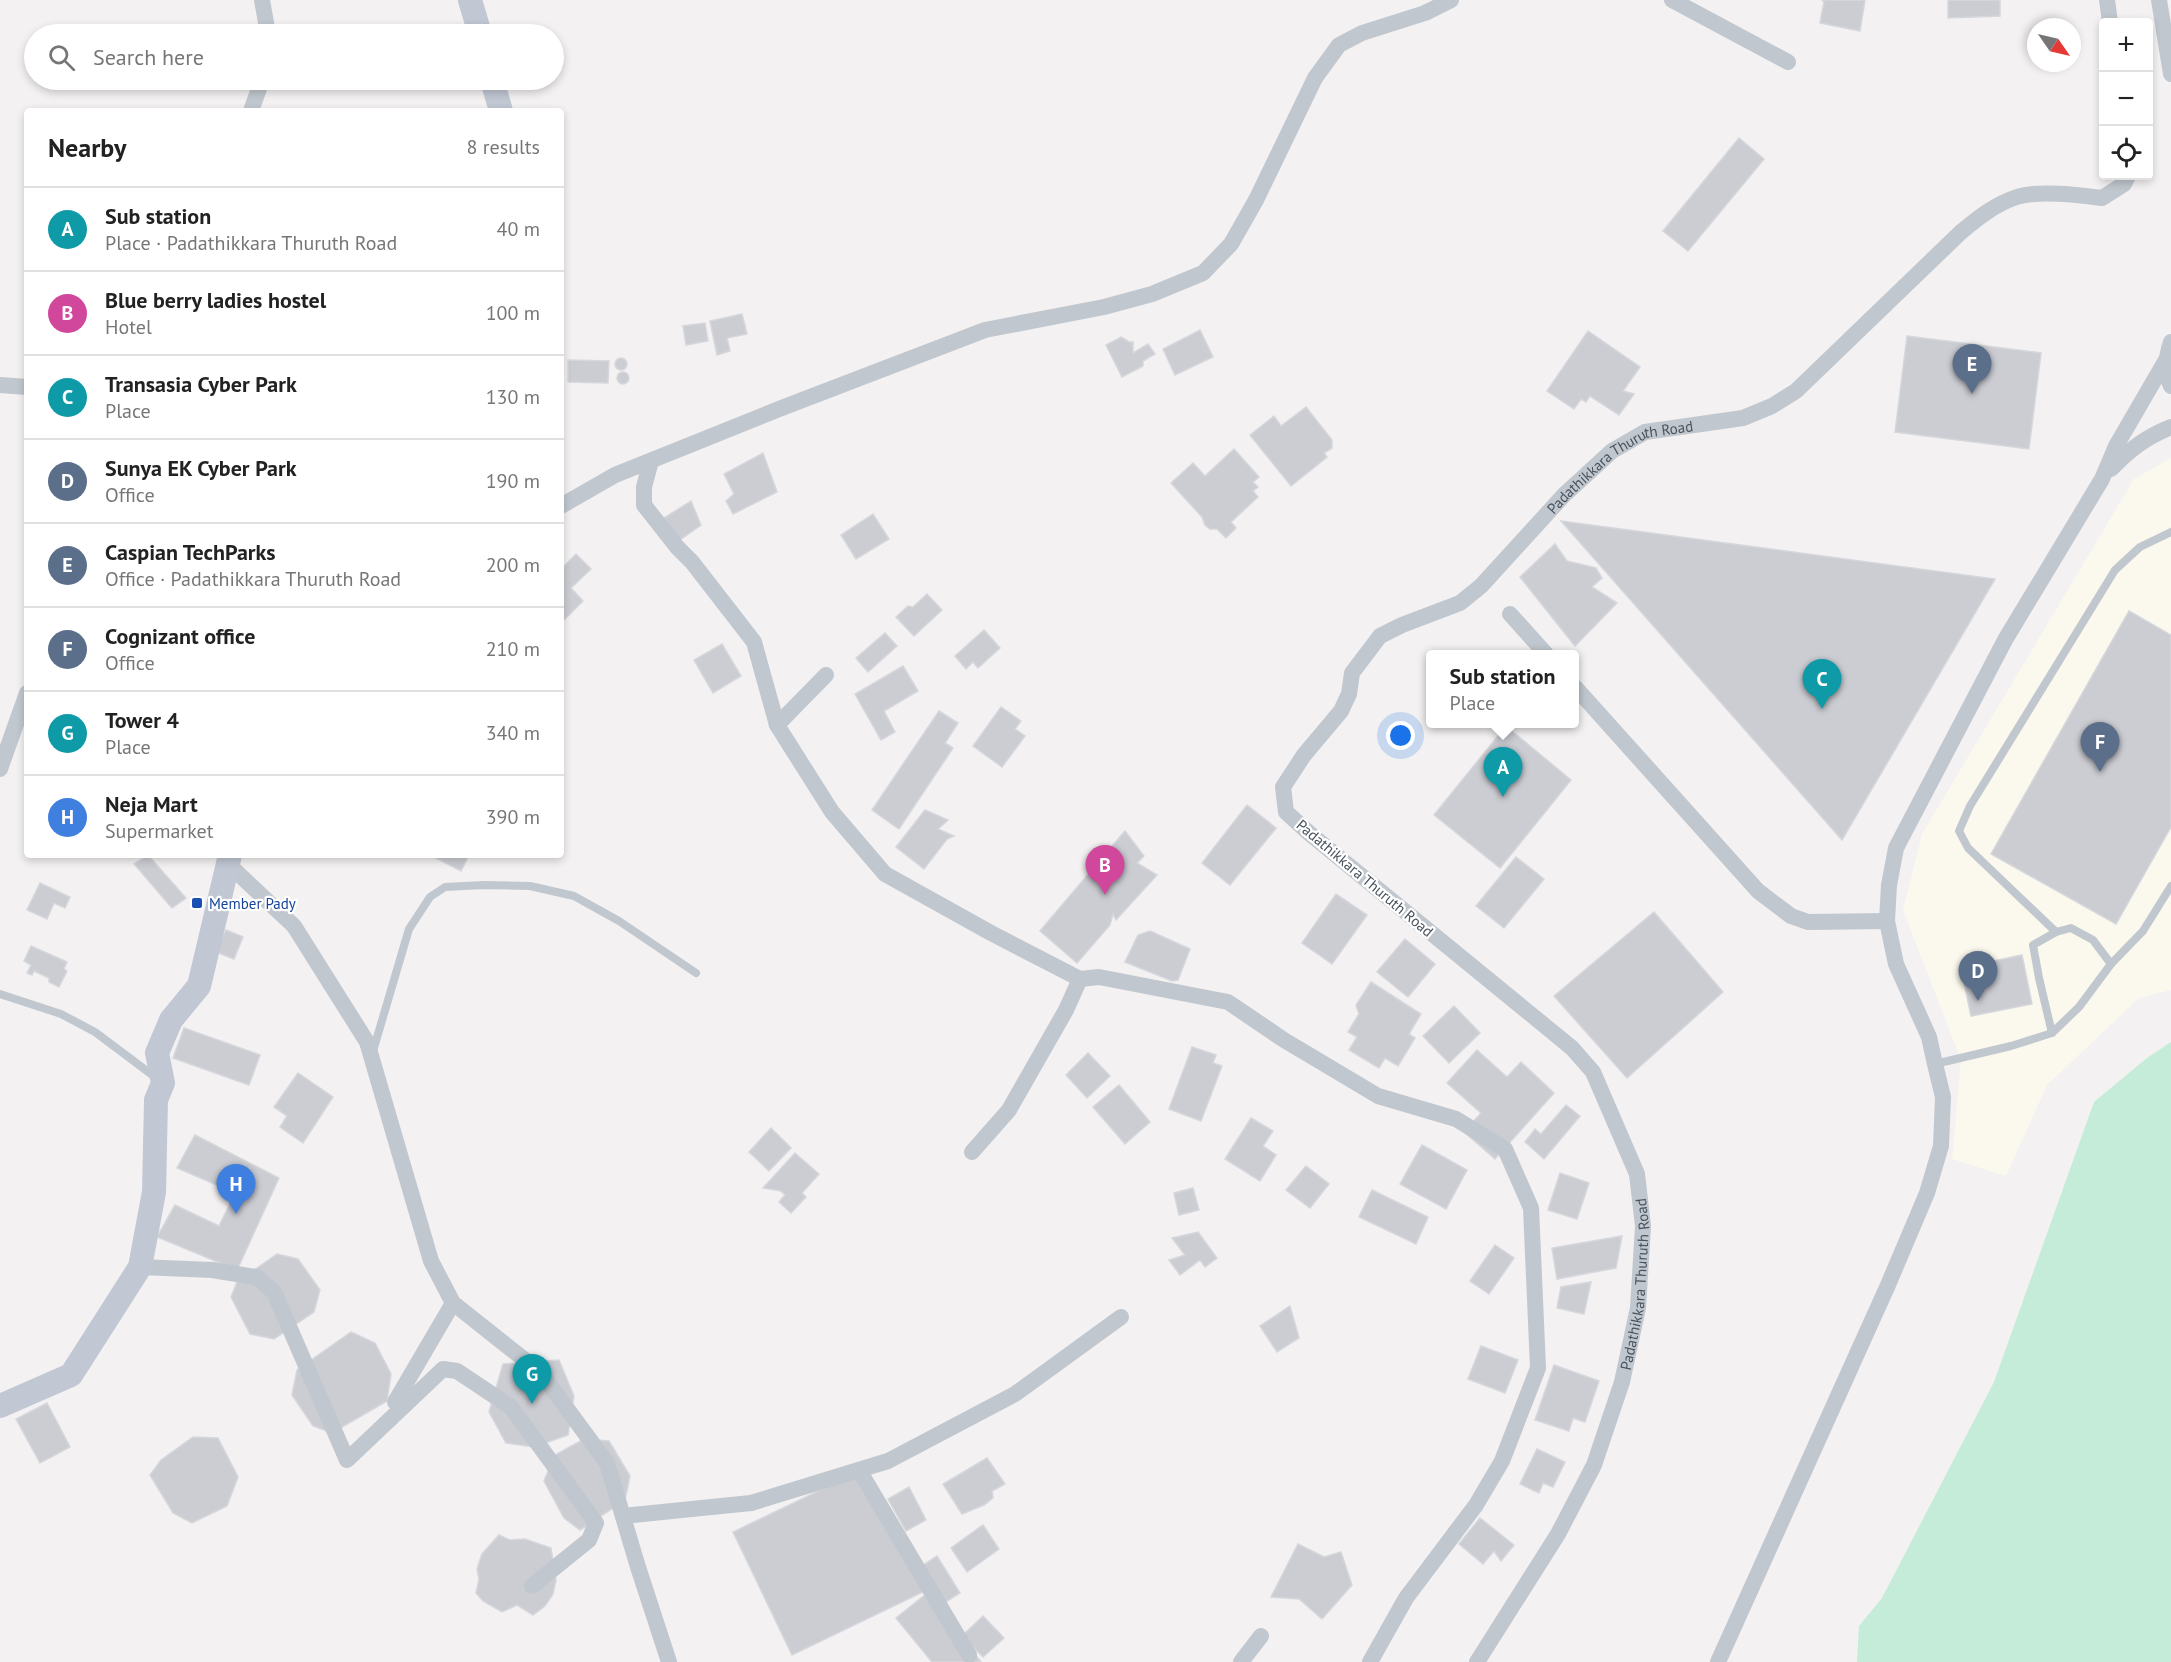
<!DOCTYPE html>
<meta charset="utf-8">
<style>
:root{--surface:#fff;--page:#f6f6f6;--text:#222;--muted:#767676;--line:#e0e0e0;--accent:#295ed5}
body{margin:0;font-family:"PT Sans",sans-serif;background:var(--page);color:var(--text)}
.controls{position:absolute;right:18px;top:18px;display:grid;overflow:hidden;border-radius:6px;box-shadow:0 3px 9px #0003}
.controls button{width:54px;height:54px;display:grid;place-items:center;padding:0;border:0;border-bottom:2px solid var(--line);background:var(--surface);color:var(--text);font:30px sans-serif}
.compass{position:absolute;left:2027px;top:18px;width:54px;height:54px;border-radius:50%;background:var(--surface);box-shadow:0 3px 9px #0003;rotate:124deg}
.you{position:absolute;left:1401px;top:736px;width:21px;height:21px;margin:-15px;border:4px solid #fff;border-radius:50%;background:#1a73e8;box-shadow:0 0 0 9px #1a73e833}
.badge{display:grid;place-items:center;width:39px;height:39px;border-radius:50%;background:var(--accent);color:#fff;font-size:20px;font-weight:700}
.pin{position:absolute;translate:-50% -50px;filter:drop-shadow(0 2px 3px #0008)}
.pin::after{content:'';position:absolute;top:32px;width:21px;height:18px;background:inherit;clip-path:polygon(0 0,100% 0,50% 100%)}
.popup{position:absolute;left:1426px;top:650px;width:153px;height:78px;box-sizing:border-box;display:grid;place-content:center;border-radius:6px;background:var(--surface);filter:drop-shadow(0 2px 4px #0005);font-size:20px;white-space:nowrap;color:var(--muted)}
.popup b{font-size:22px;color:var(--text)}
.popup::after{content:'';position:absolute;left:50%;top:100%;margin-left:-12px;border:12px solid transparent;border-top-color:var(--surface)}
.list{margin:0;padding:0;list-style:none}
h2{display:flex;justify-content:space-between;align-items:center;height:78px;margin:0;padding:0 24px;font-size:26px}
h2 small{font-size:20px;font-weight:400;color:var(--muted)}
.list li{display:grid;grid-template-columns:39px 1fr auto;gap:18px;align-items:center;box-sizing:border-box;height:84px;padding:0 24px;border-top:2px solid var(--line)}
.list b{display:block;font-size:22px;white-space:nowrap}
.list p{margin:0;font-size:20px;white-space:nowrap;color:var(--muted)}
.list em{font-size:20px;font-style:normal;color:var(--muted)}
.icon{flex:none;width:33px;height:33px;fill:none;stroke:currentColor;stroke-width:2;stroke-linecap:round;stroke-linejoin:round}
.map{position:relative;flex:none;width:2171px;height:1662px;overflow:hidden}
.search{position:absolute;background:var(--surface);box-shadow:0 3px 9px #0003;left:24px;top:24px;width:540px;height:66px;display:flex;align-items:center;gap:15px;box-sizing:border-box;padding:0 21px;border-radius:33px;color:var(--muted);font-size:22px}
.panel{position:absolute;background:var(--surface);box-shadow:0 3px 9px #0003;left:24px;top:108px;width:540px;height:750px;border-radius:6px}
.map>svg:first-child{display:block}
</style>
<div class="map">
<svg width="2171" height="1662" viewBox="0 0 2171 1662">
<rect width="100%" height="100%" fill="#f3f1f1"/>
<!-- commercial -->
<polygon fill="#fbf9ed" points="2171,458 2171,990 2139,998 2047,1085 2006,1176 1952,1159 1961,1060 1903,910 1922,834 2134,479"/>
<!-- green -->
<polygon fill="#c4ecd9" points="2171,1042 2171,1662 1857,1662 1859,1626 1882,1598 1994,1382 2094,1102 2147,1058"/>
<!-- building -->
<g fill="#cbcdd3" stroke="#d6d7dc" stroke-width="1.5">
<polygon points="1822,0 1865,0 1860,31 1820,23 1824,2"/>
<polygon points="1948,0 2000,0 2000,16 1948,18"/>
<polygon points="1739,138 1764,159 1688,251 1663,231"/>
<polygon points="742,314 747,334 727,338 730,351 717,355 710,321"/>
<polygon points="705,323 708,341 686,345 683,326"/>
<polygon points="1200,330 1213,357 1175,375 1163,349"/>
<polygon points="1588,331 1640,367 1623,391 1634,394 1619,415 1590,396 1586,402 1581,399 1574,409 1547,391"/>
<polygon points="1907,336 2041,353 2029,449 1895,432"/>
<polygon points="1121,337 1129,342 1133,342 1133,353 1148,344 1155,354 1143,361 1143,366 1122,377 1106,345"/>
<circle cx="621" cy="364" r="6"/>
<polygon points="568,360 609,361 608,383 568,382"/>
<circle cx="623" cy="378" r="6"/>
<polygon points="1306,407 1332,440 1332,448 1324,453 1327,457 1291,486 1250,435 1274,416 1281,426"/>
<polygon points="1234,449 1259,477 1253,482 1258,487 1253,491 1258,497 1231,522 1236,528 1226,538 1217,529 1210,529 1205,525 1202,517 1171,483 1193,463 1205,476"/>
<polygon points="763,453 777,492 733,514 726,501 734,494 724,474"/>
<polygon points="691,501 701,525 677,542 664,518"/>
<polygon points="873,514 889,539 856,559 841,535"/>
<polygon points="1561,521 1995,579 1842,840"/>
<polygon points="1555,544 1567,561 1596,568 1602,578 1592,587 1617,603 1575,646 1520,577"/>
<polygon points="576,554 591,569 571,588 583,601 561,623 561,569"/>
<polygon points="927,594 942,610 914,636 896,617 908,606 913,607"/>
<polygon points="2129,611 2171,635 2171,827 2116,924 1991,854"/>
<polygon points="984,630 1000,648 978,668 973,662 966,669 955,656"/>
<polygon points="885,633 897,646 868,672 856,658"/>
<polygon points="722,644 741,676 713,693 694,660"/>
<polygon points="903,666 918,691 884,711 895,732 881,740 855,694"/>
<polygon points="1001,707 1021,721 1015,729 1025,736 1002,767 973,746"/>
<polygon points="939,711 958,723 945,743 953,748 899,829 872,810"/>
<polygon points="1506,726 1571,780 1500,868 1434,815"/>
<polygon points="1247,805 1276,828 1230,885 1202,863"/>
<polygon points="925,810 948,820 938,829 954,836 947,839 924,869 896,847"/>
<polygon points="1125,831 1144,856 1137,863 1157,875 1116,920 1113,914 1110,925 1077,963 1040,931"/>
<polygon points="148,855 186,898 172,908 134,864"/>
<polygon points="430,855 469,855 461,871"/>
<polygon points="1516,857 1544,879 1504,928 1476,906"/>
<polygon points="40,883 70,897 65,908 54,903 47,919 27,910"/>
<polygon points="1336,894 1367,915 1332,964 1302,943"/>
<polygon points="1654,912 1723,992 1627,1078 1554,996"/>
<polygon points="226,930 243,937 234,959 216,952"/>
<polygon points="1150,931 1190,949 1178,980 1172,981 1125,962 1138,935"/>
<polygon points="1405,939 1435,964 1408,997 1377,972"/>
<polygon points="31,946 67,962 64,969 67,971 59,987 49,982 49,978 34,971 32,975 27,973 31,965 24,961"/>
<polygon points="2022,955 2032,1004 1971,1016 1961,968"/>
<polygon points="1371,982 1421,1014 1409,1034 1415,1038 1398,1066 1385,1058 1379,1068 1349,1050 1357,1037 1348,1032 1359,1014 1356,1005"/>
<polygon points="1454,1006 1480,1033 1449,1063 1423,1036"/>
<polygon points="184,1028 260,1055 249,1085 173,1058"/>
<polygon points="1192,1047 1216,1055 1213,1063 1222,1066 1201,1121 1169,1109"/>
<polygon points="1477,1050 1507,1077 1521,1062 1554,1093 1495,1159 1464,1132 1481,1113 1447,1083"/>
<polygon points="1088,1053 1110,1076 1087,1098 1066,1075"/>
<polygon points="298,1073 333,1097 303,1143 280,1127 287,1116 274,1107"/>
<polygon points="1119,1085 1150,1122 1125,1144 1093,1107"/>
<polygon points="1566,1105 1580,1116 1544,1159 1525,1142 1535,1129 1541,1134"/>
<polygon points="1251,1118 1273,1131 1263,1146 1276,1155 1260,1181 1225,1159"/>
<polygon points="771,1128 791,1148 769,1171 749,1152"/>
<polygon points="195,1135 279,1178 238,1268 232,1268 157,1237 175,1205 219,1226 235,1193 177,1168"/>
<polygon points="1422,1145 1467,1170 1446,1209 1400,1184"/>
<polygon points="795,1153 819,1174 802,1193 806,1197 791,1213 779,1202 785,1195 781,1191 763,1188"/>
<polygon points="1306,1166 1329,1184 1310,1208 1286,1190"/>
<polygon points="1560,1173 1589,1183 1577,1219 1548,1210"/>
<polygon points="1193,1188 1199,1210 1179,1215 1174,1193"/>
<polygon points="1372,1190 1428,1217 1416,1244 1359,1217"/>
<polygon points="1198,1232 1217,1258 1205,1267 1200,1260 1180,1275 1169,1260 1185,1255 1172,1238"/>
<polygon points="1622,1236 1616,1268 1557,1279 1552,1248"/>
<polygon points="1495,1245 1514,1258 1489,1294 1470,1281"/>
<polygon points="277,1254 298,1259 320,1290 314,1312 274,1339 250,1334 231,1297 237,1282"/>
<polygon points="1591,1282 1584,1314 1557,1308 1561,1287"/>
<polygon points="1290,1306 1299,1338 1277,1352 1260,1326"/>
<polygon points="351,1332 375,1343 391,1374 387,1401 332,1433 313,1426 292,1395 297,1370"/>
<polygon points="1481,1346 1518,1360 1505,1393 1468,1379"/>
<polygon points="559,1360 574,1396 568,1435 534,1447 506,1443 489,1412 503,1364"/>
<polygon points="1554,1365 1599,1381 1585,1422 1573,1418 1569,1431 1535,1420"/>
<polygon points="47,1403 70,1447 40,1463 16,1419"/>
<polygon points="193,1437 218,1438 238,1477 227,1506 192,1523 173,1513 150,1475 161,1460"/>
<polygon points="584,1439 609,1441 630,1476 625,1500 580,1530 564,1518 544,1481 555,1455"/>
<polygon points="1537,1449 1565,1462 1553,1487 1543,1483 1539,1493 1520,1484"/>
<polygon points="987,1458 1005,1484 992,1491 993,1498 984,1505 962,1514 943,1484"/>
<polygon points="866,1468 925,1591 792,1655 733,1532"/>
<polygon points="909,1487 926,1520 906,1531 888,1499"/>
<polygon points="1480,1518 1514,1545 1501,1561 1494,1551 1483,1564 1459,1544"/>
<polygon points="983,1525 999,1549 967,1572 951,1548"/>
<polygon points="499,1535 510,1540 525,1539 551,1548 556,1580 553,1594 545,1606 533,1615 517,1605 502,1612 483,1601 476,1593 479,1579 477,1569 482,1554"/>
<polygon points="1298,1544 1324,1557 1341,1552 1352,1585 1322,1619 1299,1599 1271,1597"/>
<polygon points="937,1556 960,1593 944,1603 922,1566"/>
<polygon points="926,1594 981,1662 932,1662 896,1618"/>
<polygon points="983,1616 1004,1638 983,1657 962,1636"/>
</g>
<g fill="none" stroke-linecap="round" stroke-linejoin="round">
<!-- service -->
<g stroke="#c0c7ce" stroke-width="8">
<polyline points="2056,932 1968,848 1959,831 1970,806 2115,570 2140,547 2171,532"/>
<polyline points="2111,964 2143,931 2171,886"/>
<polyline points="0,994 61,1014 95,1032 155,1077"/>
<polyline points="373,1051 409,929 430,897 445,887 484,885 530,886 574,896 619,921 696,973"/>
<polyline points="1935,1064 2011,1046 2052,1033 2079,1007 2111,964 2093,940 2071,928 2056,932 2033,945 2039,978 2052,1033"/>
</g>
<!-- minor -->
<g stroke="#c0c7ce" stroke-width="16">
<polyline points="262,0 268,34"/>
<polyline points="1672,0 1788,62"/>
<polyline points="2107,0 2110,22"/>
<polyline points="2159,0 2171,74"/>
<polyline points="251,111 262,80"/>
<path d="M2171 342C2166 357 2164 371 2171 386"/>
<polyline points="0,385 27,387"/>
<polyline points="651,461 644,487 644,505 677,547 692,562 754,642 777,725"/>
<path d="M2111 469C2129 450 2146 437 2171 427"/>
<polyline points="561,506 615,475 779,409 985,330 1104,307 1152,294 1203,273 1231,244 1256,200 1315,78 1339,45 1362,33 1425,13 1451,0"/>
<polyline points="1510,614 1546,654"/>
<polyline points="826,675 777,725 832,812 885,874 991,933 1080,979 1099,977 1228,1002 1284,1040 1378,1096 1456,1119 1505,1149 1531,1208 1538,1368 1502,1461 1476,1505 1406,1598 1370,1662"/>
<polyline points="1575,687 1758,891 1791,916 1808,922 1887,921"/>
<polyline points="0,769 27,693"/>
<polyline points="228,864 294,926 367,1042 431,1261 453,1303 540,1372 607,1463 638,1567 669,1662"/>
<polyline points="972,1152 1009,1110 1066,1010 1080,979"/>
<polyline points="140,1267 212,1270 256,1277 274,1292 347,1460 443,1369 457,1371 511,1407 596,1523 589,1540 532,1586"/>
<polyline points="395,1402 453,1303"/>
<polyline points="859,1470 969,1655"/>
<polyline points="623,1516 751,1503 888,1461 1015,1394 1121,1317"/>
<polyline points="1241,1662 1261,1636"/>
<path id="s1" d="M1477 1662 1558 1534 1594 1465 1622 1382 1638 1308 1643 1226 1637 1174 1593 1072 1572 1048 1309 833 1286 812 1283 787 1304 755 1341 711 1349 694 1352 673 1380 636 1402 625 1460 603 1481 586 1564 495 1612 451 1645 432 1743 418 1772 406 1796 391 1961 232C1978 218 1995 204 2017 197 2039 190 2079 195 2102 198L2124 184 2128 176"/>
<polyline points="1718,1662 1888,1285 1927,1193 1941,1146 1943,1097 1935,1064 1929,1037 1896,964 1887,921 1889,885 1896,848 2005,640 2102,479 2116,446 2166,360"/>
</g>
<!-- secondary -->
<g stroke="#c1c7d3" stroke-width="24">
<polyline points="470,0 480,34"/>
<polyline points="492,80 501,111"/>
<polyline points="0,1406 71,1375 140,1267 154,1192 156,1100 163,1083 157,1053 171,1020 199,986 230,855"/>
</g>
</g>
<!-- markers -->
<rect fill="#1a4fb4" stroke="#fff" stroke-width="2" x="191" y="897" width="12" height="12" rx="3"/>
<g text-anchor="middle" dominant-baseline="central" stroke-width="4.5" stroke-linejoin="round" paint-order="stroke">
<!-- street labels -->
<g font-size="15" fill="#4a525d" stroke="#fff">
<text stroke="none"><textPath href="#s1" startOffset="1550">Padathikkara Thuruth Road</textPath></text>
<text transform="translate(1365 878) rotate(40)">Padathikkara Thuruth Road</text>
<text stroke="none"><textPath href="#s1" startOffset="416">Padathikkara Thuruth Road</textPath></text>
</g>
<!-- transit labels -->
<g font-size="15" fill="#164399" stroke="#fff" text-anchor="start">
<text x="209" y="903">Member Pady</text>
</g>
</g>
</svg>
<div class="controls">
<button>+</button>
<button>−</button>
<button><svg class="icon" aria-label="locate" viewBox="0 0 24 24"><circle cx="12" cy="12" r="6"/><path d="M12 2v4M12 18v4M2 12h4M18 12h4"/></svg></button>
</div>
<svg class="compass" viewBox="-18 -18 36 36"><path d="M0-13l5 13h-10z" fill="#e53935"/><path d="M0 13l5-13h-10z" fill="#767676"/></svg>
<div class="you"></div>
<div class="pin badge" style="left:1503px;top:797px;background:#0f9aa8">A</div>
<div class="popup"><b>Sub station</b>Place</div>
<div class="pin badge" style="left:1105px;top:895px;background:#d1479c">B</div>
<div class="pin badge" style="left:1822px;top:709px;background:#0f9aa8">C</div>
<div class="pin badge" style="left:1978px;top:1001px;background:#5c6f8a">D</div>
<div class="pin badge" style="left:1972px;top:394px;background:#5c6f8a">E</div>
<div class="pin badge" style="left:2100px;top:772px;background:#5c6f8a">F</div>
<div class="pin badge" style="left:532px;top:1404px;background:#0f9aa8">G</div>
<div class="pin badge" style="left:236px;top:1214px;background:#3f7fe0">H</div>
<div class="search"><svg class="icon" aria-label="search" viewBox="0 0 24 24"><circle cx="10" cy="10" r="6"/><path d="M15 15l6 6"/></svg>Search here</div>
<section class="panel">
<h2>Nearby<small>8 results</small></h2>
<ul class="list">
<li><span class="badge" style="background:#0f9aa8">A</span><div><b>Sub station</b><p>Place · Padathikkara Thuruth Road</p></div><em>40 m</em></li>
<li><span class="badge" style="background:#d1479c">B</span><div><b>Blue berry ladies hostel</b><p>Hotel</p></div><em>100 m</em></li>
<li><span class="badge" style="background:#0f9aa8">C</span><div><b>Transasia Cyber Park</b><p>Place</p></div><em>130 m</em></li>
<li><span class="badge" style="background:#5c6f8a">D</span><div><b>Sunya EK Cyber Park</b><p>Office</p></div><em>190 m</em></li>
<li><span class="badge" style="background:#5c6f8a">E</span><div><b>Caspian TechParks</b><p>Office · Padathikkara Thuruth Road</p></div><em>200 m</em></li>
<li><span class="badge" style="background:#5c6f8a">F</span><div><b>Cognizant office</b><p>Office</p></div><em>210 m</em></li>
<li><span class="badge" style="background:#0f9aa8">G</span><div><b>Tower 4</b><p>Place</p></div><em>340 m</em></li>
<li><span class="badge" style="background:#3f7fe0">H</span><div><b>Neja Mart</b><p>Supermarket</p></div><em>390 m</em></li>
</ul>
</section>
</div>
